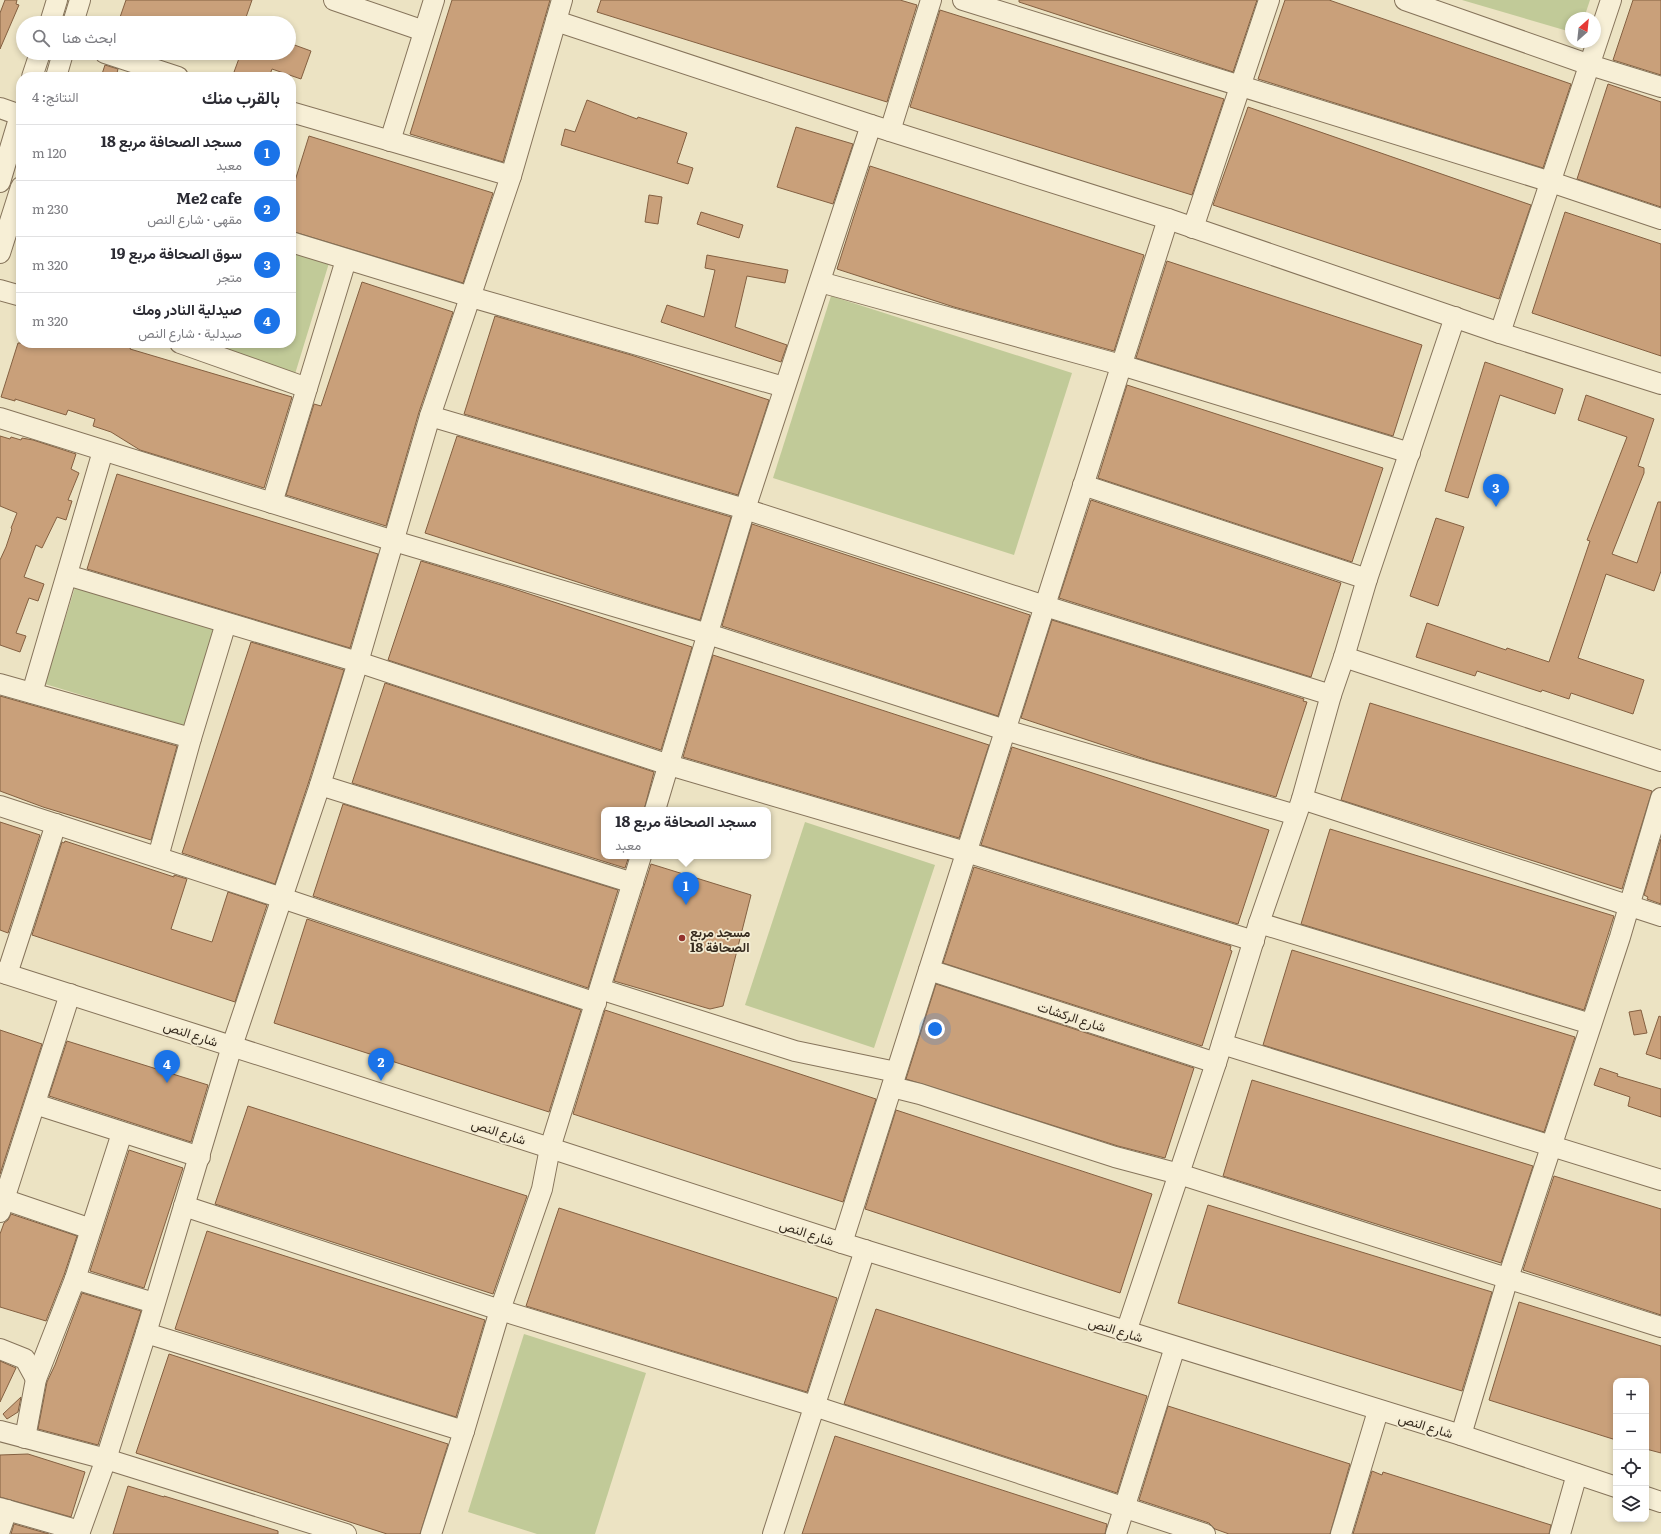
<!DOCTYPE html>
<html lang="ar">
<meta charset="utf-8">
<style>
:root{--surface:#fff;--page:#f7f7f7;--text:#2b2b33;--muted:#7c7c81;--line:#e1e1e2;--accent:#1a73e8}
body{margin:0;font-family:Literata,Vazirmatn,serif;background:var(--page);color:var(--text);direction:rtl}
.controls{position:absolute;right:12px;bottom:12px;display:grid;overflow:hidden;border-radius:8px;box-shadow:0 2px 6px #0003}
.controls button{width:36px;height:36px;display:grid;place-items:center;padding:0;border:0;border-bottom:1px solid var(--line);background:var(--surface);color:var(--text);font:20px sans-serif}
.compass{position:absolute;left:1565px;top:12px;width:36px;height:36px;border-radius:50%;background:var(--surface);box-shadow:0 2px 6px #0003;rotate:27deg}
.you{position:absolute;left:935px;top:1029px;width:14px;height:14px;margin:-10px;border:3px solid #fff;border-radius:50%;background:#1a73e8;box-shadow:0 0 0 6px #1a73e833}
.badge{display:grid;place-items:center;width:26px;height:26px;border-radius:50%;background:var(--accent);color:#fff;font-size:13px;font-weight:700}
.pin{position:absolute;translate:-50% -33px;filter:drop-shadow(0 1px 2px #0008)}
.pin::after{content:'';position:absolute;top:21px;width:14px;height:12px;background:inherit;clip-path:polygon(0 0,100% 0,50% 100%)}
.popup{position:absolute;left:601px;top:807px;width:170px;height:52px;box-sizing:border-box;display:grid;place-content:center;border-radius:8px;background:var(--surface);filter:drop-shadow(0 1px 3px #0005);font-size:13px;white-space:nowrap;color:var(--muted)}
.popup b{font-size:15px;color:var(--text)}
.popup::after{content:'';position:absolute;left:50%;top:100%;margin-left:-8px;border:8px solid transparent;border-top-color:var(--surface)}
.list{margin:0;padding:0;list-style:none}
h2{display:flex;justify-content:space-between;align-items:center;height:52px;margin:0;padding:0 16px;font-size:17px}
h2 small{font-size:13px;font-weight:400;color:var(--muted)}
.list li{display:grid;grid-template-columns:26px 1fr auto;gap:12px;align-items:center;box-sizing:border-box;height:56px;padding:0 16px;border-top:1px solid var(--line)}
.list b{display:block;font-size:15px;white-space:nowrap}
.list p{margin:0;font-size:13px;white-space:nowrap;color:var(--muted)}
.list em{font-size:13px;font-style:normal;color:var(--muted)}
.icon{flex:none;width:22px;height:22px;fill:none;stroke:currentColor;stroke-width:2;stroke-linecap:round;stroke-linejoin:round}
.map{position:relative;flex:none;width:1661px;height:1534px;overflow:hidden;direction:ltr}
.search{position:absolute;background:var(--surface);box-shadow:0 2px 6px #0003;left:16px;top:16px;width:280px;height:44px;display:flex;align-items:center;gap:10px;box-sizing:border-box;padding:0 14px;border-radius:22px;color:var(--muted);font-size:15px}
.panel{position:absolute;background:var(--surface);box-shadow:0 2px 6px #0003;left:16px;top:72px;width:280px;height:276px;border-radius:16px;direction:rtl}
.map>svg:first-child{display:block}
</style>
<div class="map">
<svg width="1661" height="1534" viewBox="0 0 1661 1534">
<rect width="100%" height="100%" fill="#ece3c3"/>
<!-- green -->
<g fill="#c1ca98">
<polygon points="1462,0 1590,0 1584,18 1571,18 1571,32"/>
<polygon points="291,251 329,263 295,374 196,343 291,343"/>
<polygon points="831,296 1072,373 1014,555 773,478"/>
<polygon points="76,584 220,629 190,728 45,684"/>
<polygon points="805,822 935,865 874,1048 745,1005"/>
<polygon points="524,1334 646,1373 595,1534 537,1534 468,1512"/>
</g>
<!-- building -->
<g fill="#c9a07a" stroke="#846041">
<polygon points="5,0 17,0 16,4 19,5 0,49 0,13"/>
<polygon points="126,0 252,0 244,23 118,23"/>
<polygon points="452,0 550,0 503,162 410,134"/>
<polygon points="601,0 900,0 917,5 887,102 597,12"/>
<polygon points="1019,0 1257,0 1233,72 1019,2"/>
<polygon points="1285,0 1329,0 1571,84 1543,168 1258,79"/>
<polygon points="1633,0 1661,0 1661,75 1613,60"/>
<polygon points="940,10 1224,99 1192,195 910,107"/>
<polygon points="289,43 311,51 301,79 272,69 269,77 248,77 234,72 241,53 289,53"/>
<polygon points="105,65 118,69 116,77 101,77"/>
<polygon points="1608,84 1661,102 1661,207 1577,179"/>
<polygon points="587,100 637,119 638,117 687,133 677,163 693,168 688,184 561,145 565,129 575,132"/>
<polygon points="1248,107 1531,205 1499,299 1213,205"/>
<polygon points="796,127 853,144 833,204 777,187"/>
<polygon points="309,136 493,193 463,283 291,231 291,183 294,184"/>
<polygon points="870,166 1144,255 1114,351 954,307 837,269"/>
<polygon points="649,195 662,197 658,224 645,222"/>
<polygon points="701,212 743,225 739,238 697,224"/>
<polygon points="1565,212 1661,244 1661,356 1532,313"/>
<polygon points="707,255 788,270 785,283 747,276 735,327 787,345 781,362 661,322 667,305 704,317 715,270 705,268"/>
<polygon points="1167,261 1422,345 1393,436 1136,358"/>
<polygon points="362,282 453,312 419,412 386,526 286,495 314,404 321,406"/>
<polygon points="495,316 631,355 769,400 738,495 464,414"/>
<polygon points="18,343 122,343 131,346 130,349 292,397 264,488 140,450 111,432 93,426 95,419 68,410 66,415 15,399 15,401 1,397"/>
<polygon points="1485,362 1563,389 1555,414 1500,395 1468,498 1445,491"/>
<polygon points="1127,385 1383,468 1352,562 1098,478"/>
<polygon points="1586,395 1654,419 1638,466 1644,468 1644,473 1612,554 1637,563 1658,502 1661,502 1661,571 1654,591 1606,574 1578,658 1644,680 1633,714 1571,693 1569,699 1542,690 1541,692 1477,671 1475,676 1416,657 1427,623 1506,650 1507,648 1549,662 1590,541 1587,540 1627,437 1578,420"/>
<polygon points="0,436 10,439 11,437 21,440 22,438 33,440 76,454 71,469 79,473 68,500 72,501 66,520 57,517 42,548 36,545 24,577 44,584 38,601 29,598 16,633 26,636 20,652 0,645 0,560 6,547 12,529 11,528 17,513 0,506"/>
<polygon points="457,436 731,517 700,620 621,596 425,533"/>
<polygon points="117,474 378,554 350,648 87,569"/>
<polygon points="1091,500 1341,583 1311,677 1059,598"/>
<polygon points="1436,518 1464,527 1438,606 1410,596"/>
<polygon points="752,524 1030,615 998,716 722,626"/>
<polygon points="421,561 511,588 692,647 661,750 388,660"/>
<polygon points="1052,620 1304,699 1303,701 1307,702 1276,797 1151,761 1021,718"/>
<polygon points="251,642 344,670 309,781 275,884 182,853"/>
<polygon points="713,655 989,745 959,838 683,757"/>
<polygon points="385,683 654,772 644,810 604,810 604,856 629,856 625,868 352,783"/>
<polygon points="0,696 177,746 151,840 43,807 0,791"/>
<polygon points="1370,703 1652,791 1622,889 1341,800"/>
<polygon points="1012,747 1269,830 1238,924 981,845"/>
<polygon points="343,804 618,890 588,988 313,896"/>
<polygon points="0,822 40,835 8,933 0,930"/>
<polygon points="1330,829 1614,916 1584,1010 1301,924"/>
<polygon points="1661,839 1661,904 1647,899 1648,897 1644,895"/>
<polygon points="65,841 174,877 174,875 187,879 171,929 212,942 228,892 267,905 235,1002 32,935 62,842 64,843"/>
<polygon points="651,864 751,895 723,1006 710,1009 614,981"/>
<polygon points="974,867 1231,946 1230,950 1232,951 1202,1046 943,963"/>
<polygon points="307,919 581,1010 549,1112 274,1023"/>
<polygon points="1292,950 1575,1037 1544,1132 1263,1045"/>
<polygon points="936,984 1194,1068 1165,1158 1118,1146 906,1079"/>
<polygon points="605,1010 876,1099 843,1202 573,1114"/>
<polygon points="1641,1010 1647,1033 1634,1035 1629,1012"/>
<polygon points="1659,1016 1661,1017 1661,1059 1646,1054"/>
<polygon points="0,1030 42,1044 0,1174"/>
<polygon points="67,1041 208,1085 191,1142 49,1096"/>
<polygon points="1600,1068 1618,1074 1617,1076 1661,1089 1661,1117 1628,1106 1630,1097 1594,1085"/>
<polygon points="1252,1080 1533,1166 1501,1263 1223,1176"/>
<polygon points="248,1106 527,1196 493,1294 215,1204"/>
<polygon points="896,1110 1152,1194 1120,1293 865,1209"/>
<polygon points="129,1150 183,1168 144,1288 90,1271"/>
<polygon points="1554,1176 1661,1209 1661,1315 1523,1270"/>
<polygon points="1208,1205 1492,1292 1462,1391 1178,1303"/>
<polygon points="559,1208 837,1298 807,1392 526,1306"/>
<polygon points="11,1214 77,1236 64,1275 46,1321 0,1307 0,1234 4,1223 8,1220"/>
<polygon points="207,1231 485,1320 456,1417 175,1329"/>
<polygon points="82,1293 141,1311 98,1445 38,1429 47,1382 55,1365"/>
<polygon points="1519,1302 1661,1346 1661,1453 1646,1449 1646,1381 1616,1381 1616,1440 1489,1400"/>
<polygon points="876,1309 1147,1396 1117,1493 844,1404"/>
<polygon points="169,1354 448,1444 420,1534 387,1534 136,1453"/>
<polygon points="0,1361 16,1368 0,1402"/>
<polygon points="21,1397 18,1412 7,1419 3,1414"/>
<polygon points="1168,1406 1350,1464 1330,1534 1229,1534 1215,1529 1209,1523 1139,1500"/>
<polygon points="835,1436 1107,1524 1105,1534 802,1534"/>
<polygon points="28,1454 85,1472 71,1517 0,1497 0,1455"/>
<polygon points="1372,1471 1382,1475 1383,1472 1551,1525 1549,1534 1353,1534"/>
<polygon points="128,1486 164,1497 164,1496 278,1531 278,1534 113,1534"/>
<polygon points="14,1524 49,1534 11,1534"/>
</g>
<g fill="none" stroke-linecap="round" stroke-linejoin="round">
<!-- minor casing -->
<g stroke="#86745b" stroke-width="22">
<g id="minor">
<polyline points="334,0 424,31"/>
<polyline points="963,0 1551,182 1661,219"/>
<polyline points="1405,0 1590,65 1661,87"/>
<polyline points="556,21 871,125 1168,219 1500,333 1661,384"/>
<polyline points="50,23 57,0"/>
<polyline points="73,23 80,0"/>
<polyline points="105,53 178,77"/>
<polyline points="32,77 40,53"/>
<polyline points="56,77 63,53"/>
<polyline points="0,108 20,115"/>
<polyline points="291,112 511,176"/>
<polyline points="890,131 931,0"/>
<polyline points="390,141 434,0"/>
<polyline points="0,182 21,112"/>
<polyline points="1193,228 1269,0"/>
<polyline points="291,242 471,297 784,387"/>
<polyline points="0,253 21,187"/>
<polyline points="820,282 1121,365 1410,453"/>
<polyline points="0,290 21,296"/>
<polyline points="1500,333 1611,0"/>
<polyline points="180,343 307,388"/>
<polyline points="430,416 745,509 1045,606 1331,695"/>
<polyline points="0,418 394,541 708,634 1005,730 1296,815"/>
<polyline points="1083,485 1367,579"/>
<polyline points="272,503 346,260"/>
<polyline points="67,575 358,662 669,765 966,852 1254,941"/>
<polyline points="1344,657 1661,761"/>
<polyline points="0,684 191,738"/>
<polyline points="32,693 103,451"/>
<polyline points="320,785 633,883"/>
<polyline points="1302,799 1661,916"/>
<polyline points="0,806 282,898 596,1003"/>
<polyline points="655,810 745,509 871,125"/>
<polyline points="158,857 191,738 226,623"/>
<polyline points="1259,923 1591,1024"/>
<polyline points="929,970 1216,1063"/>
<polyline points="0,972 550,1148 842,1243 1461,1435 1616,1487"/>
<polyline points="7,974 56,824"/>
<polyline points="600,989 795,1051 896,1072"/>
<polyline points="1222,1044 1661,1180"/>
<polyline points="892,1087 920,1094 1115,1157 1179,1174 1661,1327"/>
<polyline points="35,1104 200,1157"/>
<polyline points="0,1198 91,1229"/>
<polyline points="184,1206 500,1310 814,1406 1205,1534"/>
<polyline points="0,1212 70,994"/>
<polyline points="842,1243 1168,219"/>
<polyline points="75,1279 154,1303"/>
<polyline points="1126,1332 1216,1063 1259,923 1302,799 1331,695 1344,657 1367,579 1455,317"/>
<polyline points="146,1333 464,1431"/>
<polyline points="0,1349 25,1359 36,1379"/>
<polyline points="0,1431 106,1459 346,1534"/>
<polyline points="1461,1435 1508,1278 1620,937 1661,798"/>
<polyline points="25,1438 36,1379 75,1279 122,1133"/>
<polyline points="1646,1497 1661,1502"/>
<polyline points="0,1508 80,1531"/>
<polyline points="0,1530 7,1510"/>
<polyline points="79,1534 106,1459 146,1333 232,1046 320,785 358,662 430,416 511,176 562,0"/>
<polyline points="431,1534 464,1431 500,1310 542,1189 550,1148 641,856"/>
<polyline points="773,1534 865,1250"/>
<polyline points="1116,1534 1175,1347"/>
<polyline points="1341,1534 1378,1411"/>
<polyline points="1560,1534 1577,1474"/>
</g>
</g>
<!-- minor -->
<use href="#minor" stroke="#f7efd6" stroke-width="20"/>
</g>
<!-- markers -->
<circle fill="#93322d" stroke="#f4ecd3" stroke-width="1.5" cx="682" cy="938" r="4"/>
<g text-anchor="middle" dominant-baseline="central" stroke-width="3.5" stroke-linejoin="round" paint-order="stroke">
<!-- poi labels -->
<g font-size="13" font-weight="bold" fill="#362b1e" stroke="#f4ecd3" text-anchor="start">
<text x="690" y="931">مسجد مربع<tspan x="690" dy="15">18 الصحافة</tspan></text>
</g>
<!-- street labels -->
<g font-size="13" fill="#362b1e" stroke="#f4ecd3">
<text transform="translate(1072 1016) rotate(18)">شارع الركشات</text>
<text transform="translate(191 1033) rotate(18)">شارع النص</text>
<text transform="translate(499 1131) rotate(18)">شارع النص</text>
<text transform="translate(807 1232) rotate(18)">شارع النص</text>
<text transform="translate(1116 1329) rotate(17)">شارع النص</text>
<text transform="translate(1426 1425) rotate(17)">شارع النص</text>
</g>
</g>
</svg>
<div class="controls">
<button>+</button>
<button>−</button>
<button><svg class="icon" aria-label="locate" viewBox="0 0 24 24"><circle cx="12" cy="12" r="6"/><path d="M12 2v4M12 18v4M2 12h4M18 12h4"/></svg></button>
<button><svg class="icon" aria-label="layers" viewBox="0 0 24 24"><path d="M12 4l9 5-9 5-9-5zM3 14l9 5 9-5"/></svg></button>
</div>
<svg class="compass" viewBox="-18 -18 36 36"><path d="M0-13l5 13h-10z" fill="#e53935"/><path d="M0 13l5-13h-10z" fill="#7c7c81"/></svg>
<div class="you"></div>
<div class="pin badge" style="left:686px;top:905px">1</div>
<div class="popup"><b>مسجد الصحافة مربع 18</b>معبد</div>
<div class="pin badge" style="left:381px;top:1081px">2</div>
<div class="pin badge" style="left:1496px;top:507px">3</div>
<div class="pin badge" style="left:167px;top:1083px">4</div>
<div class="search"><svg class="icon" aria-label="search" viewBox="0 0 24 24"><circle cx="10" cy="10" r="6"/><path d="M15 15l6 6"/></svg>ابحث هنا</div>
<section class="panel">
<h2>بالقرب منك<small>النتائج: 4</small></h2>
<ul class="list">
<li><span class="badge">1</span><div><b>مسجد الصحافة مربع 18</b><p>معبد</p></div><em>120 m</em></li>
<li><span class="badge">2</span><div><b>Me2 cafe</b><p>مقهى · شارع النص</p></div><em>230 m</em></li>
<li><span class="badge">3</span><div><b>سوق الصحافة مربع 19</b><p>متجر</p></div><em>320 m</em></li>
<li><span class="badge">4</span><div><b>صيدلية النادر ومك</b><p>صيدلية · شارع النص</p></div><em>320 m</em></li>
</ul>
</section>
</div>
